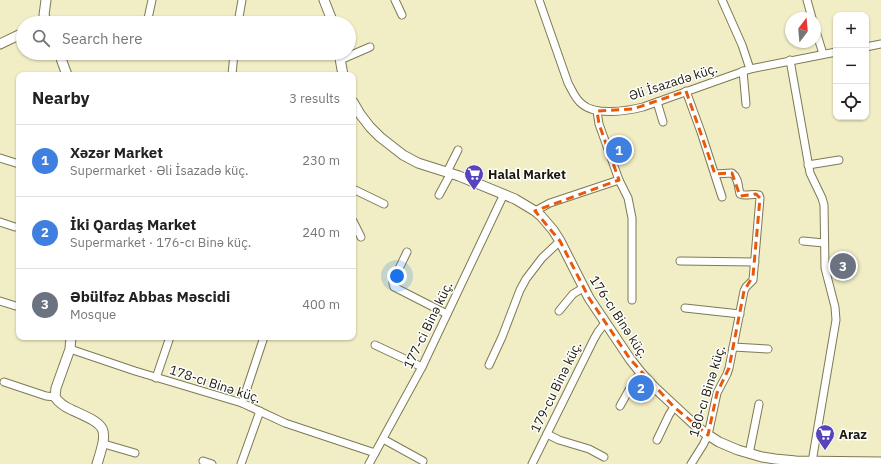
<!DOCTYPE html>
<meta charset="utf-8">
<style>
:root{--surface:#fff;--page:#f2f2f2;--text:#222;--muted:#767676;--line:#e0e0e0;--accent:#5544bc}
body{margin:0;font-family:"IBM Plex Sans",sans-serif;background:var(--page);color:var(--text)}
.controls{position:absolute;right:12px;top:12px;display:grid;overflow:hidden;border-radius:8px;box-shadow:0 1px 3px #0004}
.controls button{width:36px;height:36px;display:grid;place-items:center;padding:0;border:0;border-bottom:1px solid var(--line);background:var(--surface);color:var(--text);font:20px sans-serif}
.compass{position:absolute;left:785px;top:12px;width:36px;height:36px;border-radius:50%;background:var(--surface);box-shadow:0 1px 3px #0004;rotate:16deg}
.you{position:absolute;left:397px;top:276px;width:14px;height:14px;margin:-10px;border:3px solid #fff;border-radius:50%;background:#1a73e8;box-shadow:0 0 0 6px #1a73e833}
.badge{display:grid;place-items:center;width:26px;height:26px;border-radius:50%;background:var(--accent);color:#fff;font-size:13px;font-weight:700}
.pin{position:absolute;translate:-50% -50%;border:2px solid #fff;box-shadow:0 1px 4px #0006}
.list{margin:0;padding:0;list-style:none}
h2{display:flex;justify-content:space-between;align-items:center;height:52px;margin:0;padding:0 16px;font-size:17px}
h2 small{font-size:13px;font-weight:400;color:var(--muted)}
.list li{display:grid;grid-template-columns:26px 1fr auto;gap:12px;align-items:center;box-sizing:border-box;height:72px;padding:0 16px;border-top:1px solid var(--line)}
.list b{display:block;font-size:15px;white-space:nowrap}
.list p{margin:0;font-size:13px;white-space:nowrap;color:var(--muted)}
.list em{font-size:13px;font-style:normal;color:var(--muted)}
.icon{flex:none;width:22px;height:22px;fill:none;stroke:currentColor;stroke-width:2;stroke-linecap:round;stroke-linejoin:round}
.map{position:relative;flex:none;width:881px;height:464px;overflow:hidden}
.search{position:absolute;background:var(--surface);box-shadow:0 1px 3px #0004;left:16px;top:16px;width:340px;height:44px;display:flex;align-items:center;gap:10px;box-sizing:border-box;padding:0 14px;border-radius:22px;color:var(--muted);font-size:15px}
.panel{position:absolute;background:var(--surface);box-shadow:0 1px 3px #0004;left:16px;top:72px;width:340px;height:268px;border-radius:8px}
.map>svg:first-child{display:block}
</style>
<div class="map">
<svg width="881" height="464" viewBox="0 0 881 464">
<rect width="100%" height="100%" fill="#f1edc5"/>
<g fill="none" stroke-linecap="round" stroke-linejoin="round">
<!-- minor casing -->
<g stroke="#7d7a55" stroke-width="9">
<g id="minor">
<polyline points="395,0 402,15"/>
<path d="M539 0 568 83C572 90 575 99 582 104 595 116 627 111 643 107L750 69 836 52"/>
<polyline points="722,0 742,45 750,69"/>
<polyline points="807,0 812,18"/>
<polyline points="147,23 152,0"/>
<polyline points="238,23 242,0"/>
<polyline points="815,28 823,54"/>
<polyline points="866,47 881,44"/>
<polyline points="148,53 178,54"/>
<polyline points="340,60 370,47"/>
<polyline points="790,60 810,173 822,198 824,205 825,268 835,307 836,320 812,462"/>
<polyline points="743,71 746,104"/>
<polyline points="232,75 234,53"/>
<polyline points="686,91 701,132 722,197"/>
<polyline points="657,102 663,122"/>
<polyline points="597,111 599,124 619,180 628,198 632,218 632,300"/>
<polyline points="0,158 19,164"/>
<polyline points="808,165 839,160"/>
<polyline points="447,172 458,150"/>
<polyline points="353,189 384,204"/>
<polyline points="439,195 451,173"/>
<polyline points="535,211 550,203 619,180"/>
<polyline points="353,221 361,237"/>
<polyline points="0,222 15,227"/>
<polyline points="803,241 824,243"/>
<polyline points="407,252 393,281 393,284 394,287 447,314"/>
<polyline points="680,261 755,262"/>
<polyline points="0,301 19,307"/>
<polyline points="685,308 740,314"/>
<polyline points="559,311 573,294 583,288"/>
<polyline points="375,345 422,367"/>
<polyline points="733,347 768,349"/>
<polyline points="70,349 135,371 242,403 285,423 375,453"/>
<polyline points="489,365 502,337 520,290 526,279 542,258 560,241"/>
<polyline points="156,378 170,337"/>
<polyline points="4,382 46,396 55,397"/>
<polyline points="242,403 264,337"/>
<polyline points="620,406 634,381 641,373"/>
<polyline points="547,434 559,440 589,449 604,457"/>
<polyline points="383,439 423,461"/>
<polyline points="657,440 669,415 674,407"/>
<polyline points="104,444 135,453"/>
<polyline points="749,454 759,404"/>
<polyline points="203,461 212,464"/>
<polyline points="241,464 260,411"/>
<polyline points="369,464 422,367 504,194"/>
<polyline points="532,464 594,339 598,332 605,323"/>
<path d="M691 464 703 445 708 435 717 393 727 374 729 368 744 291 746 287 753 280 760 198 759 195C752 193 746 197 740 194 738 187 739 178 732 173L715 174"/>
</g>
</g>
<!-- tertiary casing -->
<g stroke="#7d7a55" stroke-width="11">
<g id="tertiary">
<polyline points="46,0 44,15 47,23"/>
<polyline points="324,0 333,23"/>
<polyline points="0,44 23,33"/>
<polyline points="59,53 67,75"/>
<polyline points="339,53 343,75"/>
<polyline points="353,102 360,114 370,127 380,137 403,155 418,163 459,176 515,199 535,211 541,216 553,230 560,241 589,298 630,359 641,373 654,387 697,427 708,435 719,442 738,450 762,457 775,459 796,461 881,462"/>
<path d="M71 337 70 349 56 388 55 397C59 403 65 407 72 410 107 426 109 426 97 464"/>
</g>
</g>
<!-- minor -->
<use href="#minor" stroke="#fff" stroke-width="7"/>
<!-- tertiary -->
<use href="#tertiary" stroke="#fff" stroke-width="9"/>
</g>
<!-- marked area -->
<path fill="none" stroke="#e8590c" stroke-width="3" stroke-dasharray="8 5" stroke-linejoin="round" d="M686 91 715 174 732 173 740 196 756 194 760 198 753 276 744 291 729 368 717 393 708 435 674 407 630 359 589 298 560 241 535 211 619 180 599 124 597 111 633 109Z"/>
<!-- icons -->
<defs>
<g id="supermarket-pin" transform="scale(1)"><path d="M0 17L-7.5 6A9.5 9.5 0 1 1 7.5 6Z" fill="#5544bc" stroke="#fff"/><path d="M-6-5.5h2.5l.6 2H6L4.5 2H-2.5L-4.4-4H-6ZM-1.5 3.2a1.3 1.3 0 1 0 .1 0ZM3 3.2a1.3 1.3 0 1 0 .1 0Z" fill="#fff"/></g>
</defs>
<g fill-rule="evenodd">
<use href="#supermarket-pin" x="474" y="174"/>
<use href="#supermarket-pin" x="825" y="434"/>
</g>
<g text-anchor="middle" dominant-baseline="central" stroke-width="3" stroke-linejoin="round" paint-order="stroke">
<!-- street labels -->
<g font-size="13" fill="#1b1a0b" stroke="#fff">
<text transform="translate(673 82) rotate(-18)">Əli İsazadə küç.</text>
<text transform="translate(619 317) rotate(57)">176-cı Binə küç.</text>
<text transform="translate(428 325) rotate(-64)">177-ci Binə küç.</text>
<text transform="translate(215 384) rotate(18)">178-cı Binə küç.</text>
<text transform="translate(556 387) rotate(-64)">179-cu Binə küç.</text>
<text transform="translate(707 391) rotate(-73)">180-cı Binə küç.</text>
</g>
<!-- poi labels -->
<g font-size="13" font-weight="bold" fill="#1b1a0b" stroke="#fff" text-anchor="start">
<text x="488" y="174">Halal Market</text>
<text x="839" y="434">Araz</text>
</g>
</g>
</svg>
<div class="controls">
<button>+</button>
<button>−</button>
<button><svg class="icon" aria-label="locate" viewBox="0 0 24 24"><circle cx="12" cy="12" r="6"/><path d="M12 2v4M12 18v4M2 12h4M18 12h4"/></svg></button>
</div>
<svg class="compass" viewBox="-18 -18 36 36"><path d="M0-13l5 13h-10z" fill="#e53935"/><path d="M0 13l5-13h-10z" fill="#767676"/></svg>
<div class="you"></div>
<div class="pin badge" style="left:619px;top:150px;background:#3f7fe0">1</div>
<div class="pin badge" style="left:641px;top:388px;background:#3f7fe0">2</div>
<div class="pin badge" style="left:843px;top:266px;background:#6b7280">3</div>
<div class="search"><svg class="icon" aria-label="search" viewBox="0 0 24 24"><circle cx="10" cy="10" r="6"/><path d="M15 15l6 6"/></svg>Search here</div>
<section class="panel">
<h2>Nearby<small>3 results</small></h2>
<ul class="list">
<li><span class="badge" style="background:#3f7fe0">1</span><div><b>Xəzər Market</b><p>Supermarket · Əli İsazadə küç.</p></div><em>230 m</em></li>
<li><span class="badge" style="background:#3f7fe0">2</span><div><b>İki Qardaş Market</b><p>Supermarket · 176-cı Binə küç.</p></div><em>240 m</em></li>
<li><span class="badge" style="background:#6b7280">3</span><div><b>Əbülfəz Abbas Məscidi</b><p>Mosque</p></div><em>400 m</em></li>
</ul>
</section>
</div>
